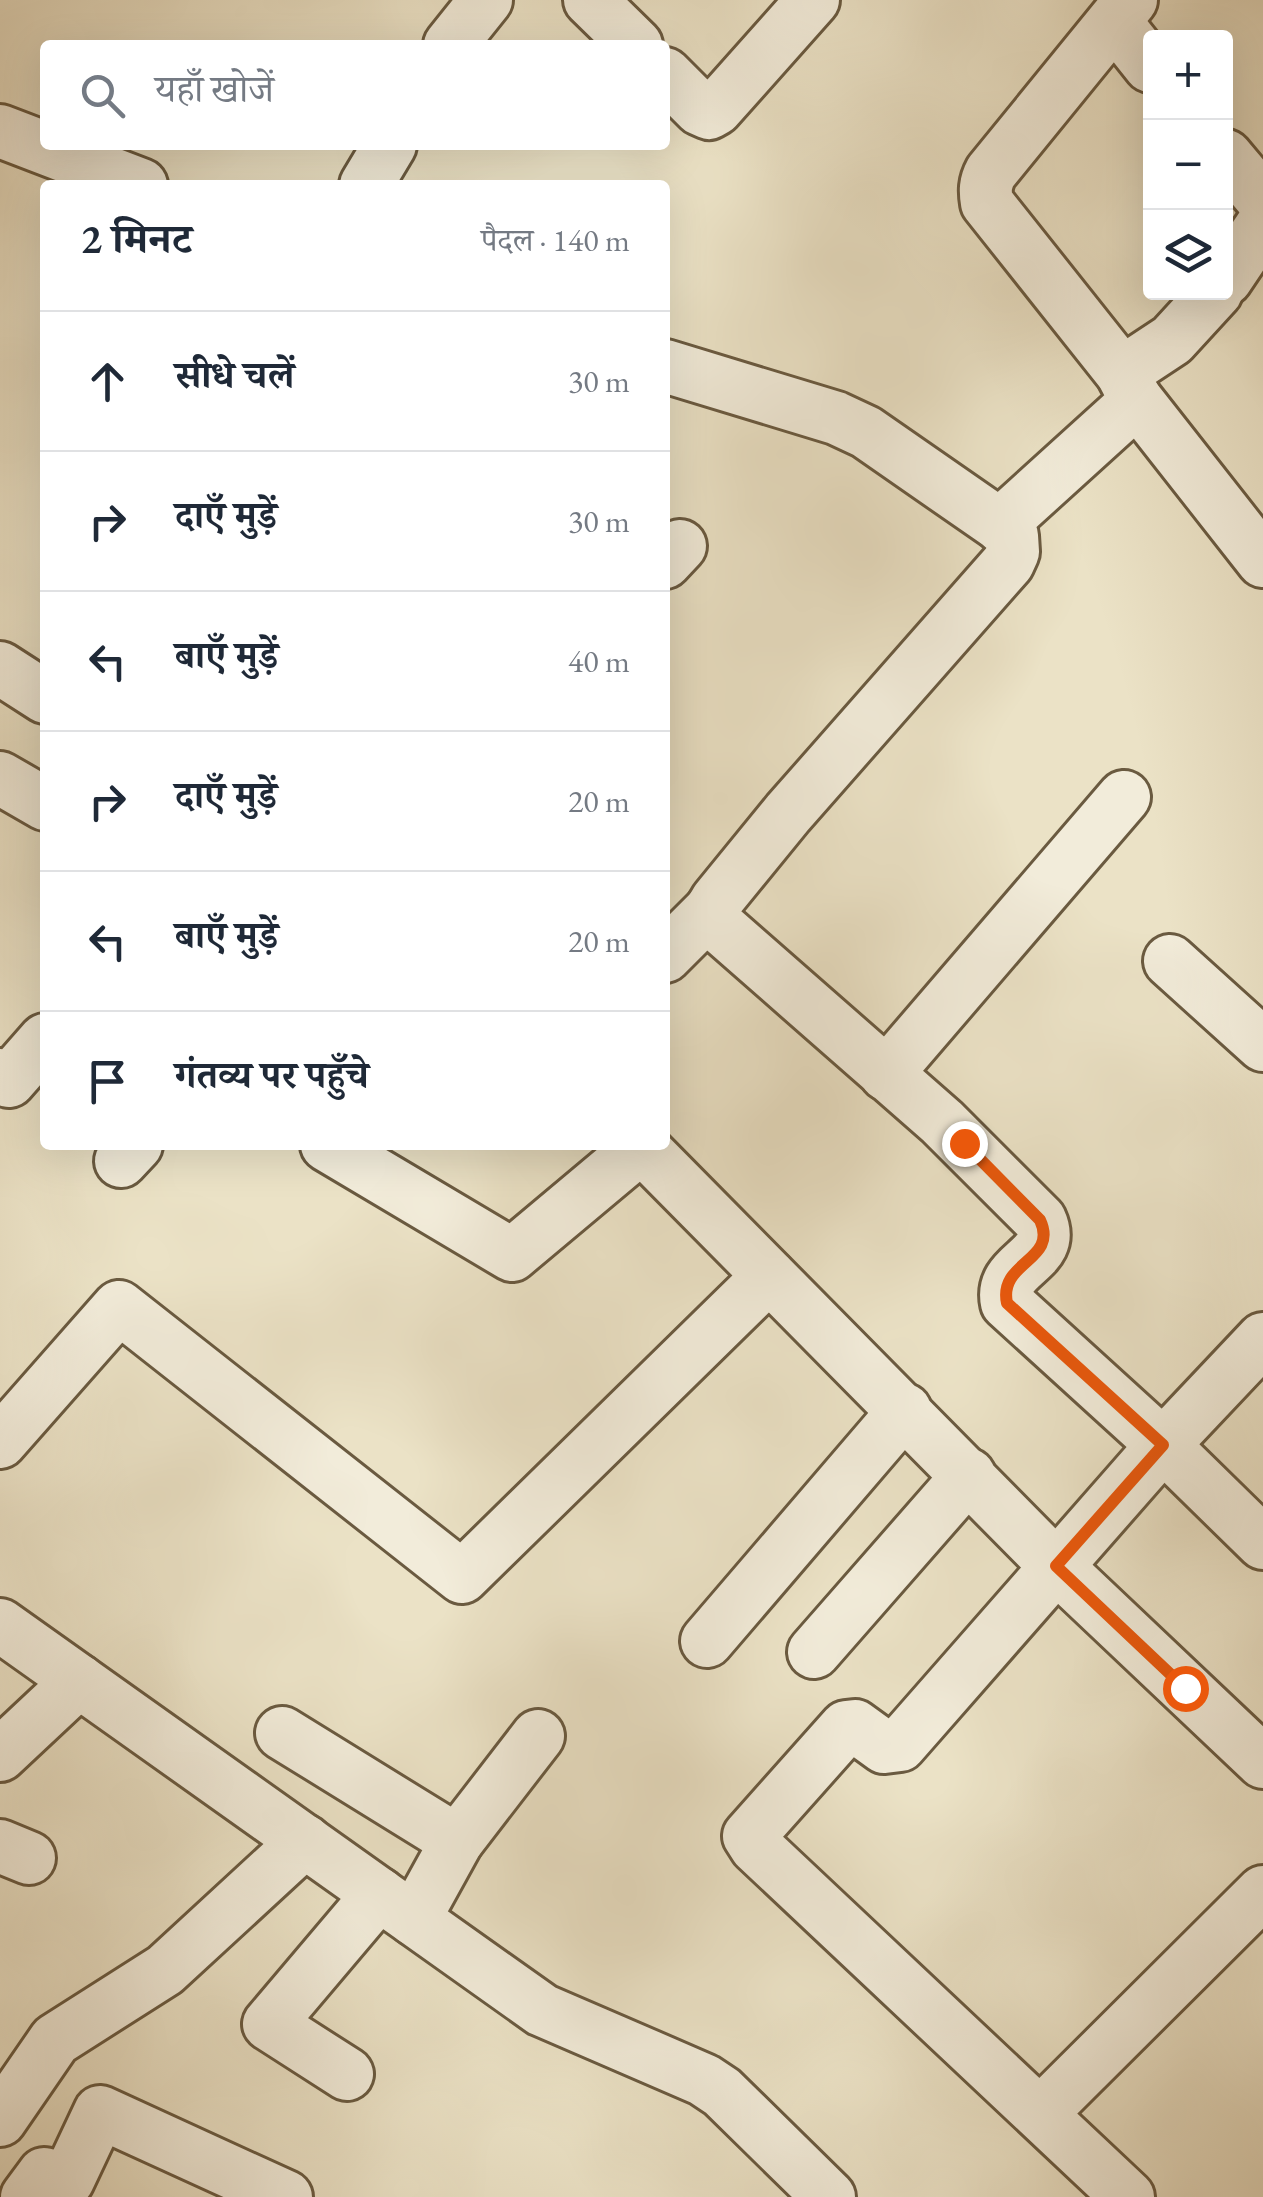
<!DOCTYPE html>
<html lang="hi">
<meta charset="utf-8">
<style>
:root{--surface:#fff;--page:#f2f2f3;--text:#1f2937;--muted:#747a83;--line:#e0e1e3}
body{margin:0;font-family:"EB Garamond","Noto Serif Devanagari",serif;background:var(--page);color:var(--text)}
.controls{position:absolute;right:30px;top:30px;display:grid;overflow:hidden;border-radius:10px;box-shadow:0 10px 40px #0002}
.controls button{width:90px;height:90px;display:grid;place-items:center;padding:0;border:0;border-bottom:2px solid var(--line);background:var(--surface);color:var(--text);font:50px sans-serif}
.stop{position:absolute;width:30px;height:30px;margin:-22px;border:8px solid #ea580c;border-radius:50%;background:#fff}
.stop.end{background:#ea580c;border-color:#fff;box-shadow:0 2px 10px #0008}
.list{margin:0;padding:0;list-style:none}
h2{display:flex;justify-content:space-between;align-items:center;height:130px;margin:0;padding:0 40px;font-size:42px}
h2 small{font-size:32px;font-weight:400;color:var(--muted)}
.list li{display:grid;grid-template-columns:65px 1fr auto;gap:30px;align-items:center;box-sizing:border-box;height:140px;padding:0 40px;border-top:2px solid var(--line)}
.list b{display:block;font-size:38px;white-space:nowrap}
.list em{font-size:32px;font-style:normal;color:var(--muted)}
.icon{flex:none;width:55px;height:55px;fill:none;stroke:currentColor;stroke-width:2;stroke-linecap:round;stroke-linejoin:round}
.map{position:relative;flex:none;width:1263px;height:2197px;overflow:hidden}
.search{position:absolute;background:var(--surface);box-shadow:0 10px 40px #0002;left:40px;top:40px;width:630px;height:110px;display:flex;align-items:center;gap:25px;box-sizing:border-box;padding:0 35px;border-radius:10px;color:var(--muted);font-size:38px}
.panel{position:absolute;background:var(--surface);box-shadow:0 10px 40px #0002;left:40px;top:180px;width:630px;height:970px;border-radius:10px}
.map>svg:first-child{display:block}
</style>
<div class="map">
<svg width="1263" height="2197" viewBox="0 0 1263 2197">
<rect width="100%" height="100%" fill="#ebe2c6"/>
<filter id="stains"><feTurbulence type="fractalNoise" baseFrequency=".002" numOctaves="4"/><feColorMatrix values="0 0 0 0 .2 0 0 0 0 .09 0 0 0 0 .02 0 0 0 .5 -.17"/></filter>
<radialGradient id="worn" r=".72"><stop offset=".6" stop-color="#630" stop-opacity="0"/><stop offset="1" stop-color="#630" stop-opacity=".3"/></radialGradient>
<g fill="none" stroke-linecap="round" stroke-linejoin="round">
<!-- minor casing -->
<g stroke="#6a5a40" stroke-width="58">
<g id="minor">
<polyline points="590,0 636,45"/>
<polyline points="1115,22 1150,66"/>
<polyline points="450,45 486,0"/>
<polyline points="665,74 700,109 709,113 716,109 813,0"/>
<polyline points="0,131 141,185"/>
<polyline points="1226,156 1263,200"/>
<polyline points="366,185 390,145"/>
<polyline points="1226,279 1263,224"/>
<path d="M665 366 836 418 866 432 1000 525 1012 536 1013 552 1008 563 788 813 717 900 711 910 713 921 942 1122 1040 1220C1059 1261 998 1262 1007 1303L1163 1445 1263 1543"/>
<polyline points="1122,373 1172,340 1216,292"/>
<polyline points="1135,398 1263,561"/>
<path d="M1000 525 1130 407 1135 398 1122 373 987 203C985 191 985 183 991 172L1131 0"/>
<polyline points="665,562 680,546"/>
<polyline points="0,668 45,697"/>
<polyline points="0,778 45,804"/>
<polyline points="665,956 711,910"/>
<polyline points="1170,961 1263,1045"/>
<polyline points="886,1074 1124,797"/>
<polyline points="0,1075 9,1081 45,1040"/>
<polyline points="327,1145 512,1255 642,1146"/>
<polyline points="640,1145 1056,1566 1263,1762"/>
<polyline points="121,1161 136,1145"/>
<polyline points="0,1442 119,1307 462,1577 769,1276"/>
<polyline points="0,1625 542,2010 704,2080 722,2092 829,2197"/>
<polyline points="707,1641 905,1410"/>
<polyline points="814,1652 969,1475"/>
<polyline points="282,1733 457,1841"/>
<polyline points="0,1755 79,1681"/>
<polyline points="0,1846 29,1858"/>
<polyline points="414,1919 457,1841 538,1736"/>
<polyline points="347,2074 269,2024 379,1894"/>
<polyline points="1041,2113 1263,1892"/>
<polyline points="0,2120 55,2040 165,1970 305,1841"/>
<polyline points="27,2197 44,2174 68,2180 100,2112 286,2197"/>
<polyline points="1128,2197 756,1847 749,1836 846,1727 855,1726 884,1747 900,1745 1163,1445 1263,1339"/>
</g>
</g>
<!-- minor -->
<use href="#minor" stroke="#f2ecda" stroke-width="52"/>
</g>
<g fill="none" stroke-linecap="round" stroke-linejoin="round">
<!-- route -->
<path stroke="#ea580c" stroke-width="12" d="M964 1143 1040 1220C1059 1261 998 1261 1007 1303L1163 1445 1056 1566 1185 1688"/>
</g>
<rect width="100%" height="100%" filter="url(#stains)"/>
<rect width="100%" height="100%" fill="url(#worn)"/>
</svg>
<div class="controls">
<button>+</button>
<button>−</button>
<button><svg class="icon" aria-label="layers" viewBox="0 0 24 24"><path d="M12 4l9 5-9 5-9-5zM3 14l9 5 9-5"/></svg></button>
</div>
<div class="stop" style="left:1185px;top:1688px"></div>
<div class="stop end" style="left:964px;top:1143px"></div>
<div class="search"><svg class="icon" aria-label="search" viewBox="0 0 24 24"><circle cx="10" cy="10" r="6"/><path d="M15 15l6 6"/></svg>यहाँ खोजें</div>
<section class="panel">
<h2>2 मिनट<small>पैदल · 140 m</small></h2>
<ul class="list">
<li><svg class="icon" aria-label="ahead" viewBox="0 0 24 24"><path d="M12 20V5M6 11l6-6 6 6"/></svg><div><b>सीधे चलें</b></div><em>30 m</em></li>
<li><svg class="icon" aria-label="right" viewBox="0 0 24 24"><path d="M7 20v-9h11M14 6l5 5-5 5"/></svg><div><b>दाएँ मुड़ें</b></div><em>30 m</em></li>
<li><svg class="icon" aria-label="left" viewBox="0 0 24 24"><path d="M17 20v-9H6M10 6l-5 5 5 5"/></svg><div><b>बाएँ मुड़ें</b></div><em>40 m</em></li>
<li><svg class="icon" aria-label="right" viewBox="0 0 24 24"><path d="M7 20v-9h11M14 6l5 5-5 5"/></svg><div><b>दाएँ मुड़ें</b></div><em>20 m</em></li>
<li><svg class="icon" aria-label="left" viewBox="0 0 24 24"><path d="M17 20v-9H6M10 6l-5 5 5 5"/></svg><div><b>बाएँ मुड़ें</b></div><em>20 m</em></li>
<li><svg class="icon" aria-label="arrive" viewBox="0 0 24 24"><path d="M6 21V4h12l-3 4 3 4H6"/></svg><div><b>गंतव्य पर पहुँचे</b></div></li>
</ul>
</section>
</div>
